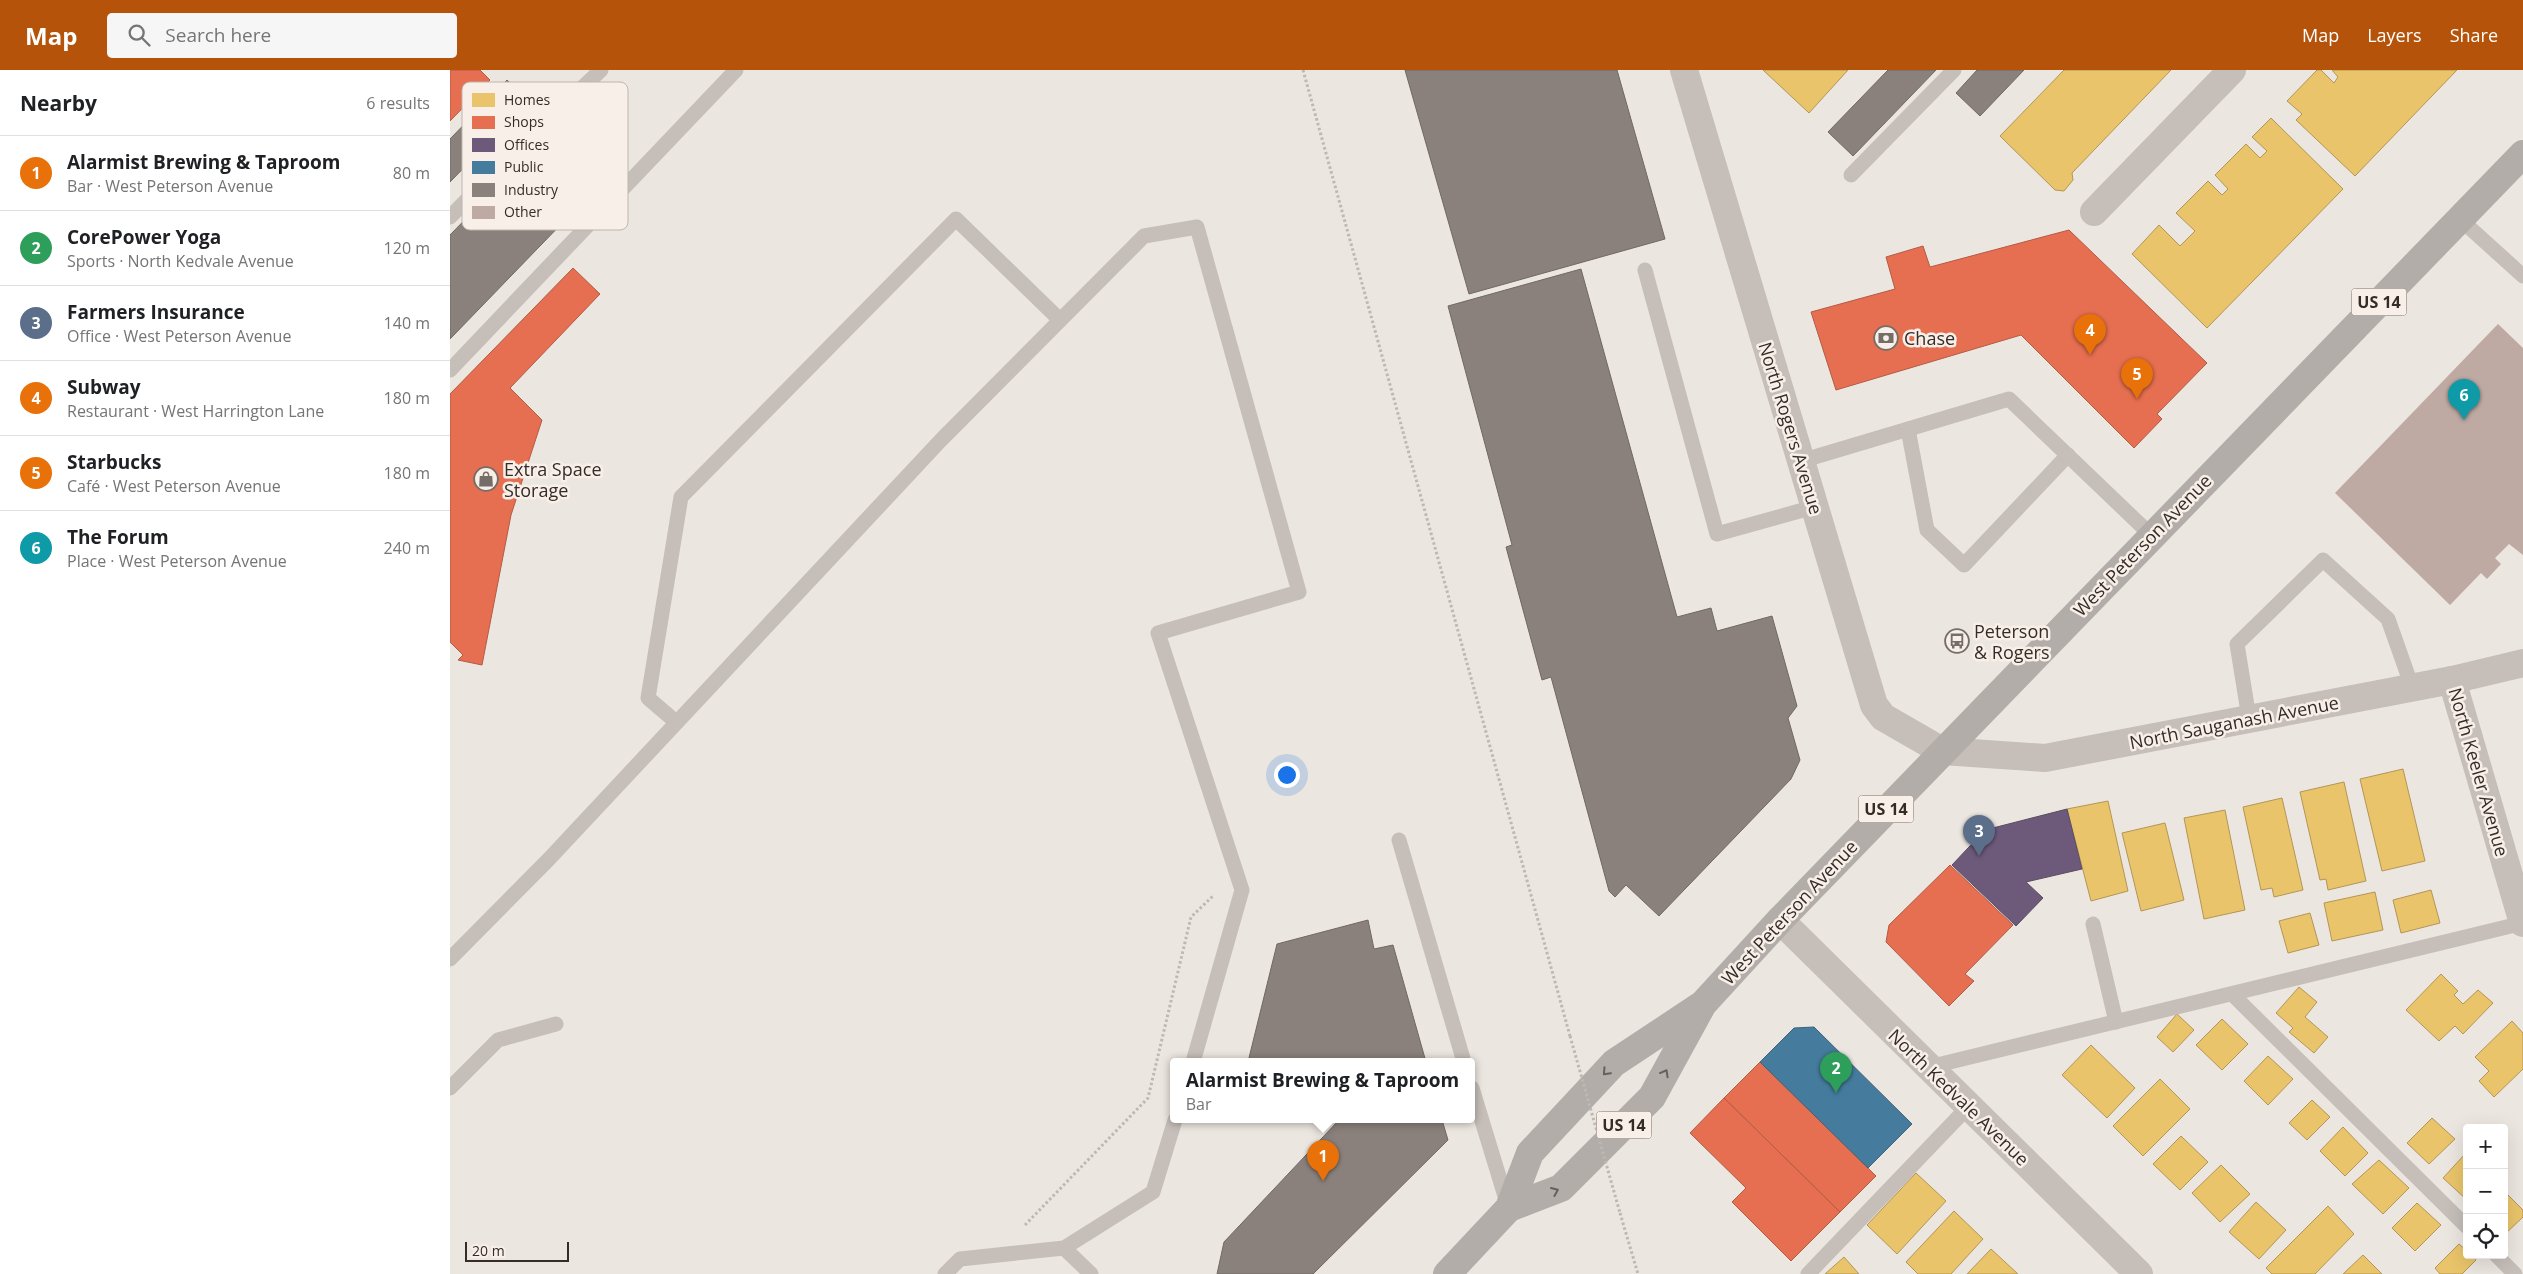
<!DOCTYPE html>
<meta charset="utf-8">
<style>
:root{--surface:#fff;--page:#f6f6f6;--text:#202124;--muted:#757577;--line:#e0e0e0;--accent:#b45309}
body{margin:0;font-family:"Open Sans",sans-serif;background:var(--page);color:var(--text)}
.controls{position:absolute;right:15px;bottom:15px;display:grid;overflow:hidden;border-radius:5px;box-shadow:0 5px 20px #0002}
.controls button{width:45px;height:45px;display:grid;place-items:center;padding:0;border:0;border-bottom:1px solid var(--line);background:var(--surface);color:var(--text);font:25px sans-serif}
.scale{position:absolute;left:15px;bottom:12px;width:104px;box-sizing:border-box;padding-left:5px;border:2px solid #352c28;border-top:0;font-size:14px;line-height:18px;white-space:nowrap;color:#352c28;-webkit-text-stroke:4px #f8f0e8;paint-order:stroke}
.you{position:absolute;left:836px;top:704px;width:18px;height:18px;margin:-12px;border:4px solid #fff;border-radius:50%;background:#1a73e8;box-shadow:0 0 0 8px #1a73e833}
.badge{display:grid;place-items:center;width:32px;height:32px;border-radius:50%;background:var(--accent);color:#fff;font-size:16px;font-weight:700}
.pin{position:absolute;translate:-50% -41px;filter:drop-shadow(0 1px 2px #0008)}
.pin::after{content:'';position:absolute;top:26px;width:18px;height:15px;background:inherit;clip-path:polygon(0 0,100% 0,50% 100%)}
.popup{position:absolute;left:720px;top:988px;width:305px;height:65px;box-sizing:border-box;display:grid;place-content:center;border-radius:5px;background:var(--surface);filter:drop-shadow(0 1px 4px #0005);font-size:16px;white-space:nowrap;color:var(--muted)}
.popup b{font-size:19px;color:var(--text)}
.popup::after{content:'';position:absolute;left:50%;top:100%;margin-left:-10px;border:10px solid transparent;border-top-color:var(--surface)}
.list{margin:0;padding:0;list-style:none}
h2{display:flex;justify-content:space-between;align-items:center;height:65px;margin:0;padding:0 20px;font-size:21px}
h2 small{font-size:16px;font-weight:400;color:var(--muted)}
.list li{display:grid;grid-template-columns:32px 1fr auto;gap:15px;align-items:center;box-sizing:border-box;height:75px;padding:0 20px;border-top:1px solid var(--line)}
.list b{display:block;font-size:19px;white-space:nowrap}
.list p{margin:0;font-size:16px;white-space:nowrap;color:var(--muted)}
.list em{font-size:16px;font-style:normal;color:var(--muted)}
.icon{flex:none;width:28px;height:28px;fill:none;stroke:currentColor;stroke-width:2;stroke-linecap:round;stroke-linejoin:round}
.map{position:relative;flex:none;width:2073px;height:1204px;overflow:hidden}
header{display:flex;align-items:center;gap:30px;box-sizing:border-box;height:70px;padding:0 25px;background:var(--accent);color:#fff}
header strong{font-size:24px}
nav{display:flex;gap:28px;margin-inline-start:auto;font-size:18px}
.search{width:350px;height:45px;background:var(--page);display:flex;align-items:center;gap:12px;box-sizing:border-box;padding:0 18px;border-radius:5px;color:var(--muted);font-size:19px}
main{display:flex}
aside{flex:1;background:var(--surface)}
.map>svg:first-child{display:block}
</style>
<header>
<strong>Map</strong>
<div class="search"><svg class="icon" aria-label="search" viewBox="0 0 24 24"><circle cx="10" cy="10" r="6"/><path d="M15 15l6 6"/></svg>Search here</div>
<nav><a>Map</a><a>Layers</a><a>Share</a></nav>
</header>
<main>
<aside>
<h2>Nearby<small>6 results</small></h2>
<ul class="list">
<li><span class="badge" style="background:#e8710a">1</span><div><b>Alarmist Brewing &amp; Taproom</b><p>Bar · West Peterson Avenue</p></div><em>80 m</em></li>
<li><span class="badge" style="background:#2e9e5b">2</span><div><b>CorePower Yoga</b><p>Sports · North Kedvale Avenue</p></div><em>120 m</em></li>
<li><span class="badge" style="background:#5c6f8a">3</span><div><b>Farmers Insurance</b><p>Office · West Peterson Avenue</p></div><em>140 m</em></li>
<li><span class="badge" style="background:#e8710a">4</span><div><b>Subway</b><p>Restaurant · West Harrington Lane</p></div><em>180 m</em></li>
<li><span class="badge" style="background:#e8710a">5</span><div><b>Starbucks</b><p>Café · West Peterson Avenue</p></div><em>180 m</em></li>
<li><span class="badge" style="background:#0f9aa8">6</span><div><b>The Forum</b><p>Place · West Peterson Avenue</p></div><em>240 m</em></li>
</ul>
</aside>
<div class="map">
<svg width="2073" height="1204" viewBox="0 0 2073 1204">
<rect width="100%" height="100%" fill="#ece6e0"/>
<!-- homes -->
<g fill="#e9c46a" stroke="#b39656">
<polygon points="1313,0 1398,0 1359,43"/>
<polygon points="1614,0 1721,0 1622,103 1623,110 1614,121 1605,120 1550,66"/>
<polygon points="1867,0 1871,0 1884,13 1888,7 1882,0 2007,0 1905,106 1846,50 1852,44 1837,31"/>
<polygon points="1821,48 1893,119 1757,258 1682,184 1709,155 1730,176 1745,161 1726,143 1758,111 1772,125 1778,119 1765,105 1796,74 1810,88 1817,81 1802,67"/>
<polygon points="1953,699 1975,791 1932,801 1910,709"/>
<polygon points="1894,712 1916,811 1878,820 1876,809 1870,810 1850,722"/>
<polygon points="1832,728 1853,820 1824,827 1822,818 1811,820 1793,737"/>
<polygon points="1658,731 1678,821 1641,831 1617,739"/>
<polygon points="1775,740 1795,840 1754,849 1734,748"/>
<polygon points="1715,753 1734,830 1691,841 1672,763"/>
<polygon points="1981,820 1990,853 1951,863 1943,830"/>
<polygon points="1925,822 1933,860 1882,871 1874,833"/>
<polygon points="1860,843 1869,875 1838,883 1829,851"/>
<polygon points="1991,904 2008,921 2004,925 2013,934 2028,920 2043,933 2013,964 2005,956 1989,971 1956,940"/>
<polygon points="1849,917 1867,932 1855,947 1878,967 1864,983 1839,962 1843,958 1826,943"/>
<polygon points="1727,944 1744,960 1723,982 1707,967"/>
<polygon points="1772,949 1798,974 1772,1000 1746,975"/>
<polygon points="2062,951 2073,963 2073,999 2044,1027 2029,1011 2039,1001 2025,987"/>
<polygon points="1641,975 1685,1018 1657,1048 1612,1005"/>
<polygon points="1818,986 1843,1009 1818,1035 1794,1011"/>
<polygon points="1710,1009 1740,1039 1693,1086 1663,1056"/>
<polygon points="1862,1030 1880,1047 1857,1070 1839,1053"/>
<polygon points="1982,1048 2005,1069 1979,1094 1957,1073"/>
<polygon points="1893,1057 1918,1083 1895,1106 1870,1081"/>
<polygon points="1731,1066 1758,1092 1730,1120 1703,1094"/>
<polygon points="2015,1084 2017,1085 2017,1130 1993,1108"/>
<polygon points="1929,1090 1959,1118 1933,1144 1902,1114"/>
<polygon points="1771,1095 1800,1124 1770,1152 1742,1123"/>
<polygon points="1466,1103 1496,1131 1447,1184 1417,1155"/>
<polygon points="2054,1121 2073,1140 2073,1147 2054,1165"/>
<polygon points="1806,1132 1836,1160 1809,1189 1779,1162"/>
<polygon points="1967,1133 1991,1155 1965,1181 1942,1158"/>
<polygon points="1878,1136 1904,1164 1865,1204 1822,1204 1816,1198"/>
<polygon points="1504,1141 1533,1169 1501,1204 1468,1204 1456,1192"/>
<polygon points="2009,1174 2017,1181 2017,1185 2021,1185 2026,1190 2012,1204 1990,1204 1985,1198"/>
<polygon points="1541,1179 1568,1204 1517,1204"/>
<polygon points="1913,1185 1932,1204 1893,1204"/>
<polygon points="1394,1187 1409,1204 1375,1204"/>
</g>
<!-- shops -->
<g fill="#e76f51" stroke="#b25b45">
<polygon points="0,0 30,0 40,10 0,51"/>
<polygon points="1619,160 1757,293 1707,344 1712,349 1684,378 1571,265 1386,320 1361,242 1445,219 1436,187 1473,176 1480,197"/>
<polygon points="123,198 150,224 60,318 92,350 61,445 32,595 8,590 13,585 0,572 0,324"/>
<polygon points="1500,795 1563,855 1515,904 1524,911 1499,936 1436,872 1439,855"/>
<polygon points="1310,992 1426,1106 1390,1142 1274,1028"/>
<polygon points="1274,1028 1390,1142 1341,1191 1282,1132 1296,1118 1240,1063"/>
</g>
<!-- offices -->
<polygon fill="#6d597a" stroke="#5c4c61" points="1617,739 1632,799 1576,812 1593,828 1566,856 1502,795 1535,760"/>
<!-- public -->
<polygon fill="#457b9d" stroke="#40637a" points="1364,957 1462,1054 1418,1098 1310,992 1344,958"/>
<!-- industry -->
<g fill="#8a817c" stroke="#706863">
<polygon points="955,0 1167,0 1215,169 1019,224"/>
<polygon points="1438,0 1486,0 1403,86 1378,62"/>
<polygon points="1527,0 1574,0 1530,46 1506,23"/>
<polygon points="57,10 79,31 0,112 0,69"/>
<polygon points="68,95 120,145 0,269 0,165"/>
<polygon points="1131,199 1227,547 1261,538 1267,561 1322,546 1347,636 1338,648 1350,690 1341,709 1209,846 1176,815 1165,827 1159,821 1101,607 1092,610 1056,477 1062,475 998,236"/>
<polygon points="918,850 924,879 943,875 976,992 798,992 827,874"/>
<polygon points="889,1050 992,1050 998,1070 863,1204 767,1204 774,1172"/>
</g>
<!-- building -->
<polygon fill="#beaaa3" points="2048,254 2073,278 2073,485 2059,474 2045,488 2051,494 2037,509 2031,503 2000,535 1885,423"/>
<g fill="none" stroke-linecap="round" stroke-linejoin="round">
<!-- path -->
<g stroke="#beb7b2" stroke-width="3" stroke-dasharray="2.5 2.5" stroke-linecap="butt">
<polyline points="853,0 1120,966"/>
<polyline points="1170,1143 1188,1204"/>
<polyline points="575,1155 698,1028 741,847 763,826"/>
</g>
<!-- service -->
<g stroke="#c5beb9" stroke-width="15">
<polyline points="1401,105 1504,0"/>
<polyline points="0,147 60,86 151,0"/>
<polyline points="2010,149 2073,206"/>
<polyline points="1195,200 1267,464 1364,437"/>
<polyline points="0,300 286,0"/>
<polyline points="1458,359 1477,460 1514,495 1618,385"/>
<polyline points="1351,391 1559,329 1701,465"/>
<polyline points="1799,648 1787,574 1873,490 1938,549 1962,617"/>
<polyline points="226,652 198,628 231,427 506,149 610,250"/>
<polyline points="949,770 1014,992"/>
<polyline points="1643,854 1666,952"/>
<polyline points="0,889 99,789 491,370 694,166 747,157 849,522 708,563 792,820 743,992"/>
<polyline points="1782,924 2017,1157"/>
<polyline points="1479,997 2073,853"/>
<polyline points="0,1018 48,970 106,954"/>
<polyline points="1022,1018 1058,1136"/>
<polyline points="614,1178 641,1204"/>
<polyline points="2046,1185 2065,1204"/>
<polyline points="495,1204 510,1189 614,1178 703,1122 725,1050"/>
<polyline points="1358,1204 1519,1036"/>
</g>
<!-- minor -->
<g stroke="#c5beb9" stroke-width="28">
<polyline points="1234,0 1424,635 1433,647 1492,681 1595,688 2002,610 2073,593"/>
<polyline points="1644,142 1782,0"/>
<polyline points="2002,610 2073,853"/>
<polyline points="1330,850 1689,1204"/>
</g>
<!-- primary -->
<g stroke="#b3ada9" stroke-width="28">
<polyline points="1059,1138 1111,1118 1202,1027 1253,934 1330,850 2073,84"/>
<polyline points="997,1204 1059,1138 1080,1083 1164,993 1250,936"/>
</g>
<!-- path-bridge -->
<polyline stroke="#beb7b2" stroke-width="3" stroke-dasharray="2.5 2.5" stroke-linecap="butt" points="1120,966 1170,1143"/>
</g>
<!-- one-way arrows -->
<defs><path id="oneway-chevron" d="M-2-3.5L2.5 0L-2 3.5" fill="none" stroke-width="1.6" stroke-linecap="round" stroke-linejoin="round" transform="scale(1.25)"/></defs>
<g stroke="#67605c">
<use href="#oneway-chevron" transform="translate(1156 1002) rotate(133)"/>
<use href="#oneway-chevron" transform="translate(1215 1003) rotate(-61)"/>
<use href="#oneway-chevron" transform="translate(1105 1121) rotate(-23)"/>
</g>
<!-- icons -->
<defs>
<g id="bank-ring" transform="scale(1.25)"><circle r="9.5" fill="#f8f0e8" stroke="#756d68" stroke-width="1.5"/><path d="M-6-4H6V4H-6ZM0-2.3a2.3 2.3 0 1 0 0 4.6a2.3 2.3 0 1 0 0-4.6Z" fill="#756d68"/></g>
<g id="shop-ring" transform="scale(1.25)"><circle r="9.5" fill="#f8f0e8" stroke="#756d68" stroke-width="1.5"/><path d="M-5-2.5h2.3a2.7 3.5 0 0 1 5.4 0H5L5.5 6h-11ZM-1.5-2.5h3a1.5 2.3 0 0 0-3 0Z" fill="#756d68"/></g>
<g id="bus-ring" transform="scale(1.25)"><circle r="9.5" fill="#f8f0e8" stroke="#756d68" stroke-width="1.5"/><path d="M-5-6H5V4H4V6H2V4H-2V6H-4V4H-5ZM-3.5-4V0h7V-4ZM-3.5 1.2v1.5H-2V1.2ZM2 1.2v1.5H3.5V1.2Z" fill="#756d68"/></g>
</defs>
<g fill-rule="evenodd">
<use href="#bank-ring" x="1436" y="268"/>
<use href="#shop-ring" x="36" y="409"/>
<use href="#bus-ring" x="1507" y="571"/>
</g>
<g text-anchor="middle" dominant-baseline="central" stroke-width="5" stroke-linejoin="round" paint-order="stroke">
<!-- shield labels -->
<g fill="#f8f0e8" stroke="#706762" stroke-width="1">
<rect x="1901.5" y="218.5" width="55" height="27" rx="4"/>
<rect x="1408.5" y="725.5" width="55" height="27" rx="4"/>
<rect x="1146.5" y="1041.5" width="55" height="27" rx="4"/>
</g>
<g font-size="16" font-weight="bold" fill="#352c28">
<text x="1929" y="232">US 14</text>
<text x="1436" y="739">US 14</text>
<text x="1174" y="1055">US 14</text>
</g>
<!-- poi labels -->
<g font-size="18" fill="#352c28" stroke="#f8f0e8" text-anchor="start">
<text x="1454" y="268">Chase</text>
<text x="54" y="399">Extra Space<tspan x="54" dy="21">Storage</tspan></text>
<text x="1524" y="561">Peterson<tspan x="1524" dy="21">&amp; Rogers</tspan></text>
</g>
<!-- street labels -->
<g font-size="18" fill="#352c28" stroke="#f8f0e8">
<text transform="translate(1341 358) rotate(73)">North Rogers Avenue</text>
<text transform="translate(1692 475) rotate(-46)">West Peterson Avenue</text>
<text transform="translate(1784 652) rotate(-11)">North Sauganash Avenue</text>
<text transform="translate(2029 702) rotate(74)">North Keeler Avenue</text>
<text transform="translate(1339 842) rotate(-47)">West Peterson Avenue</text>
<text transform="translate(1509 1027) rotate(44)">North Kedvale Avenue</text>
</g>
</g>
<!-- legend -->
<rect x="12" y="12" width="166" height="148" rx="8" fill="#f8f0e8" stroke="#beb5ae" stroke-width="1"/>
<rect x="22" y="23" width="23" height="14" fill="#e9c46a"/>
<rect x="22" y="46" width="23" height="13" fill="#e76f51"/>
<rect x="22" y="68" width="23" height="14" fill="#6d597a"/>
<rect x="22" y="91" width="23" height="13" fill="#457b9d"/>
<rect x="22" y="113" width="23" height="14" fill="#8a817c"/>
<rect x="22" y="136" width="23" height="13" fill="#beaaa3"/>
<g font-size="14" fill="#352c28">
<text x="54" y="35">Homes</text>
<text x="54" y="57">Shops</text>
<text x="54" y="80">Offices</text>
<text x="54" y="102">Public</text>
<text x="54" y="125">Industry</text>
<text x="54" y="147">Other</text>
</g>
</svg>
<div class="controls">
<button>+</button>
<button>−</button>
<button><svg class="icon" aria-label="locate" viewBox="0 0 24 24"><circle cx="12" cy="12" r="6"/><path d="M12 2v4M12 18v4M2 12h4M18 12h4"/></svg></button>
</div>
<div class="scale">20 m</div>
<div class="you"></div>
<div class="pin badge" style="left:873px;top:1111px;background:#e8710a">1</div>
<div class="popup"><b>Alarmist Brewing &amp; Taproom</b>Bar</div>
<div class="pin badge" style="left:1386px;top:1023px;background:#2e9e5b">2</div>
<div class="pin badge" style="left:1529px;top:786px;background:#5c6f8a">3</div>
<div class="pin badge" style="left:1640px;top:285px;background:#e8710a">4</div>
<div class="pin badge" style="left:1687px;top:329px;background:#e8710a">5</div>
<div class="pin badge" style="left:2014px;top:350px;background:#0f9aa8">6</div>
</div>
</main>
